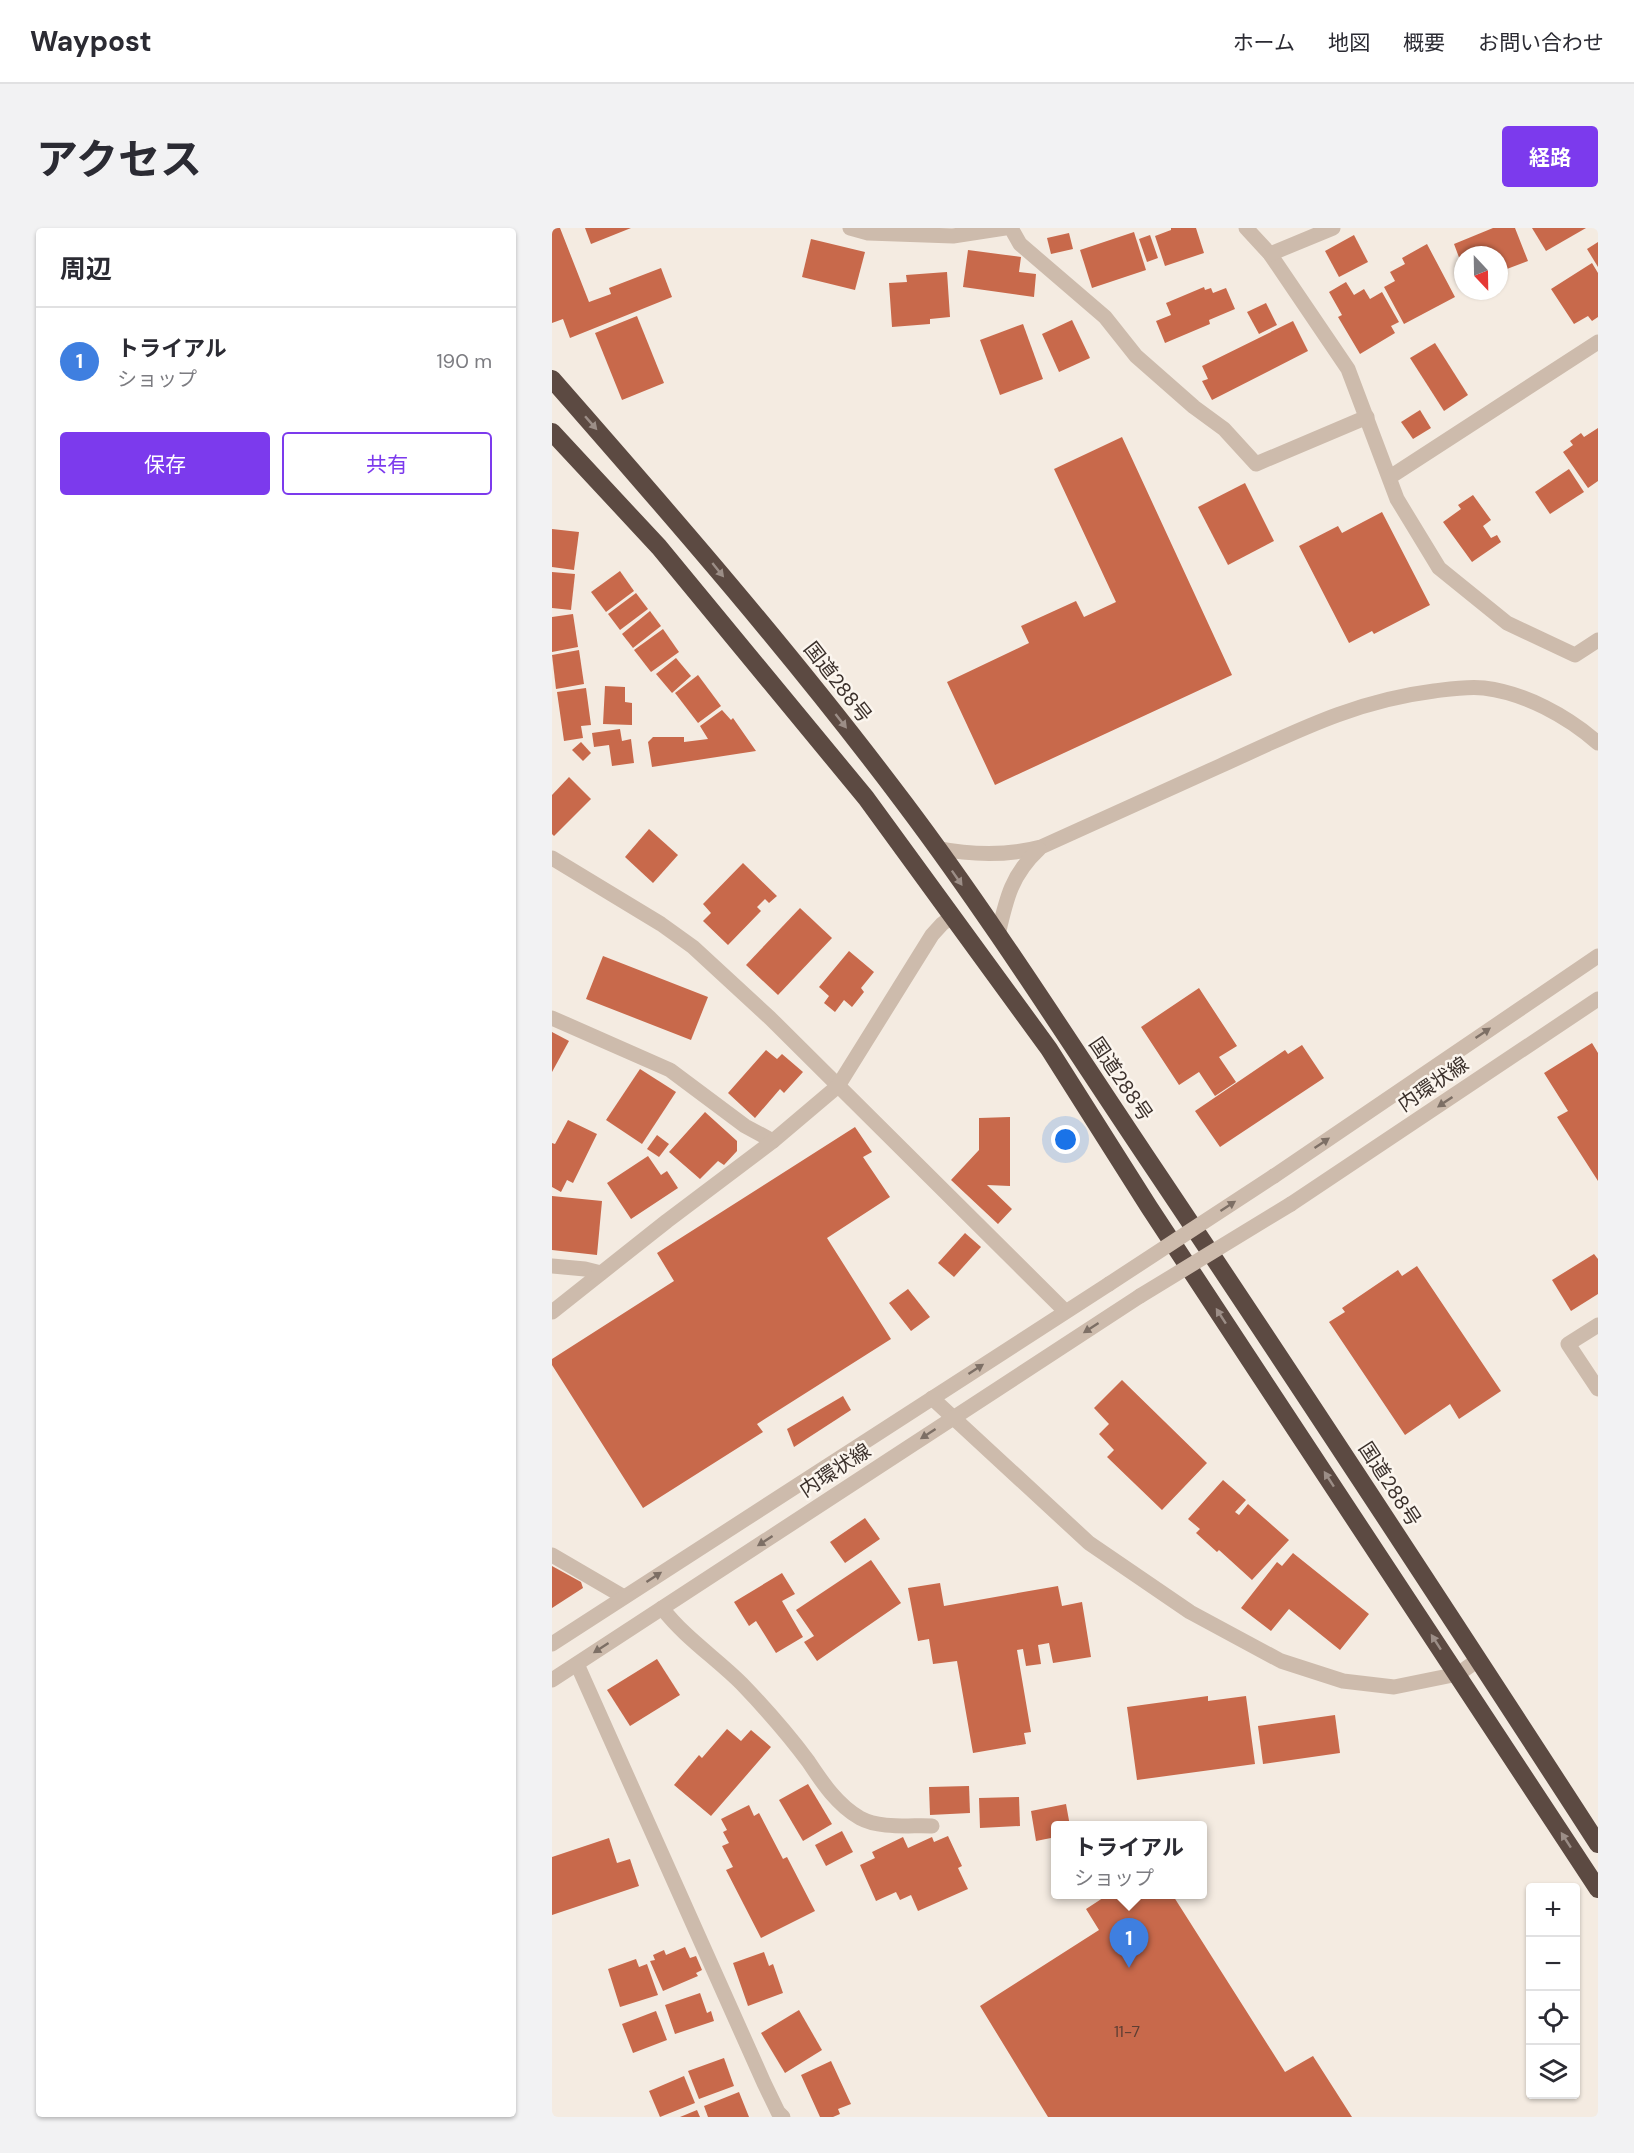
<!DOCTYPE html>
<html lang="ja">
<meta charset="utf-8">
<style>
:root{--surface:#fff;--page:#f2f2f3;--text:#2b2b33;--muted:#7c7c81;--line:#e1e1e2;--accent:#7c3aed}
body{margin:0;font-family:"DM Sans","Noto Sans JP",sans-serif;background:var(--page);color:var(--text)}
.controls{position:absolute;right:18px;bottom:18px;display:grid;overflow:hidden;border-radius:6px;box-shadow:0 2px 4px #0004}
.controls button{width:54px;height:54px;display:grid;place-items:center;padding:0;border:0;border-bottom:2px solid var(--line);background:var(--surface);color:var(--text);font:30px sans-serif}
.compass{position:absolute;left:902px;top:18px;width:54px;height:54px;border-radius:50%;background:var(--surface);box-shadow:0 2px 4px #0004;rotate:158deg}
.you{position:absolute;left:514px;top:912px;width:21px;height:21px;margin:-15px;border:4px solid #fff;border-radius:50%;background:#1a73e8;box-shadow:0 0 0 9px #1a73e833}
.badge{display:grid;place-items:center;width:39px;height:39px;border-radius:50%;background:var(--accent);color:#fff;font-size:20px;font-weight:700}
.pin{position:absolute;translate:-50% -50px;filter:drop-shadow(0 2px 3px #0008)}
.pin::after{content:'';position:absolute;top:32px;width:21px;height:18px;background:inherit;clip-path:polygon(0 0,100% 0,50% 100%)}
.popup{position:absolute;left:499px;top:1593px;width:156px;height:78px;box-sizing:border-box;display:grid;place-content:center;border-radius:6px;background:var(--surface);filter:drop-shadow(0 2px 4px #0005);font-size:20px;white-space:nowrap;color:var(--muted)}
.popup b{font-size:22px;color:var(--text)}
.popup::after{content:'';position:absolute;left:50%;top:100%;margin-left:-12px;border:12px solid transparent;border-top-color:var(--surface)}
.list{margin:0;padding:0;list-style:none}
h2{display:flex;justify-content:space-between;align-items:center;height:78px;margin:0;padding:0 24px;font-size:26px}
h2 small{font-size:20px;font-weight:400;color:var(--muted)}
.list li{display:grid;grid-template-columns:39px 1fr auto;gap:18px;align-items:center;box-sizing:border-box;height:108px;padding:0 24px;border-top:2px solid var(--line)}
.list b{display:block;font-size:22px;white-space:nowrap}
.list p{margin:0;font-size:20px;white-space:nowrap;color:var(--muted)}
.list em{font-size:20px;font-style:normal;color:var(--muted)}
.actions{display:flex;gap:12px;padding:18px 24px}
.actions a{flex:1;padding:14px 0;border:2px solid var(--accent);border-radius:6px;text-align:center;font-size:21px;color:var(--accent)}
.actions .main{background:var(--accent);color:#fff}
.icon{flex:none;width:33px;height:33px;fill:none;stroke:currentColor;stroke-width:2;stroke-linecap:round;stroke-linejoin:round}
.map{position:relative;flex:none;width:1046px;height:1889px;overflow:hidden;border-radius:6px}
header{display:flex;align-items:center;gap:36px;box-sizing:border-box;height:84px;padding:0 30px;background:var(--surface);border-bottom:2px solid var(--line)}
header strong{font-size:28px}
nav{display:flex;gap:33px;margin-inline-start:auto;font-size:21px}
.intro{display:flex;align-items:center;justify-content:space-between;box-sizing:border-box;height:144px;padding:0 36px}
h1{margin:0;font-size:42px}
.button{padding:15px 27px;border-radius:6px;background:var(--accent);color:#fff;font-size:21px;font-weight:700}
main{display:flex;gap:36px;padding:0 36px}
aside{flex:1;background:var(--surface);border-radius:6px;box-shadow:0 2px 4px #0004}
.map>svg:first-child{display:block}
</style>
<header>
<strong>Waypost</strong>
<nav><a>ホーム</a><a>地図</a><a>概要</a><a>お問い合わせ</a></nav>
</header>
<div class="intro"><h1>アクセス</h1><a class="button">経路</a></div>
<main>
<aside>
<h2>周辺<small></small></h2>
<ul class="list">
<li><span class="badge" style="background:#3f7fe0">1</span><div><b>トライアル</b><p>ショップ</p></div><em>190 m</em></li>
</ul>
<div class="actions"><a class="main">保存</a><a>共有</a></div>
</aside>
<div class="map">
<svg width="1046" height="1889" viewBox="0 0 1046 1889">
<rect width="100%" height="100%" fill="#f4ebe1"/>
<!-- building -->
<g fill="#c8694b">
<polygon points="0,0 8,0 37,74 59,66 57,60 109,40 120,69 18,110 11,91 0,95"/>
<polygon points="33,0 79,0 39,16"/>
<polygon points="619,0 644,0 652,25 613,38 603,8 619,2"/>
<polygon points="941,0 963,0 976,33 947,44 947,27 911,27 911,40 902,16"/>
<polygon points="980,0 1034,0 994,23"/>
<polygon points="582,4 594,42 540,60 528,22"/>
<polygon points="517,5 521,21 499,26 495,10"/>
<polygon points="598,7 606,30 595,34 587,11"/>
<polygon points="802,7 816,34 787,49 773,23"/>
<polygon points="259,11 313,24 303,62 250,49"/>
<polygon points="1046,14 1046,39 1035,21"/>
<polygon points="875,16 903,69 852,96 832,59 843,53 838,44 853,36 850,30"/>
<polygon points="416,22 469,29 467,44 484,46 482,69 411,59"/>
<polygon points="1040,35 1046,45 1046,89 1040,93 1036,88 1022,96 999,61"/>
<polygon points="395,44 398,89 378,91 378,96 340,99 337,55 355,54 354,47"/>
<polygon points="794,54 802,67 812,61 818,71 830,64 847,94 839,98 843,105 808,126 786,89 790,87 777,64"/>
<polygon points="652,59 653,62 659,60 661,65 674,60 683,81 657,92 658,96 613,115 604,93 619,87 614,75"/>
<polygon points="714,75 725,97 707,106 695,84"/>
<polygon points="85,88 112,155 70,172 43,105"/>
<polygon points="520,92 538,130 507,144 490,106"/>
<polygon points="741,93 756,123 660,172 650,153 656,151 650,138"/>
<polygon points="471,96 491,151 448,167 428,112"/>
<polygon points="883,115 916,167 892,183 858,130"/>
<polygon points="868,182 879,200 861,211 849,194"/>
<polygon points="1046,200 1046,253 1036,260 1011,224 1021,217 1018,213 1029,205 1032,209"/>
<polygon points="570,209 680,447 443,557 395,454 477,415 469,398 524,373 532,389 564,374 502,241"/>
<polygon points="1017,241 1032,264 998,286 983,264"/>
<polygon points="693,255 722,313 676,337 646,279"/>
<polygon points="921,267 939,292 931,298 939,310 945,307 949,314 920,334 891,294 909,281 906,277"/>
<polygon points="830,284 878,377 822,406 820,403 797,415 747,318 786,298 790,305"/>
<polygon points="0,301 27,304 22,342 0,339"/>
<polygon points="68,343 82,363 54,384 39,364"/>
<polygon points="0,344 23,346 19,382 0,380"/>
<polygon points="84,365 96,381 68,402 56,386"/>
<polygon points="98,383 109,398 81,420 70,406"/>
<polygon points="21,386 26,419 0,424 0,389"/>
<polygon points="111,401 127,424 99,444 82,422"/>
<polygon points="27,422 32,456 4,461 0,427"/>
<polygon points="124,430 139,448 120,465 104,446"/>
<polygon points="146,447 169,478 146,495 123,465"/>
<polygon points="53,458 73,459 73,474 80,475 80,497 51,496"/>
<polygon points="34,460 39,497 29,498 31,510 12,513 5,464"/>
<polygon points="170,482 179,492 181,490 204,523 100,539 96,514 101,509 132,509 132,514 156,511 148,498"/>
<polygon points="68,501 70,513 79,511 82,535 60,538 57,517 42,519 40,505"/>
<polygon points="29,514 39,525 31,533 20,522"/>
<polygon points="17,549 39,571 2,608 0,606 0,567"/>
<polygon points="97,601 126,627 101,655 73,629"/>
<polygon points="191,635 225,668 217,675 213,671 205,679 209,683 176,717 151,693 159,685 151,676"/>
<polygon points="248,680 280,710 226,767 194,737"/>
<polygon points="297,723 322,744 309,760 312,764 300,779 292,772 283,784 272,775 277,768 267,759"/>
<polygon points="51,728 156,769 139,812 34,771"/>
<polygon points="647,760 685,818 667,829 684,854 663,868 647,844 627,857 589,799"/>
<polygon points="0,804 17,813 0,844"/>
<polygon points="1040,815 1046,825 1046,953 1005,889 1016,883 992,845"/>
<polygon points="750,817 772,850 668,919 643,883 733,822 736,826"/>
<polygon points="214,822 225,831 230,826 251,844 232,865 228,861 203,890 176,865"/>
<polygon points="88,841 124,864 90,916 54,892"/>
<polygon points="153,884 185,913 185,923 172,937 166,933 148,951 117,924"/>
<polygon points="458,889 458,958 435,957 460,981 446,996 399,952 427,922 427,890"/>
<polygon points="16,892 45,906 21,955 15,952 9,964 0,959 0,915 3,916"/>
<polygon points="303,899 320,924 311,929 338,969 275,1010 339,1111 205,1196 211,1204 91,1280 0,1137 0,1131 122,1053 105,1025"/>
<polygon points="105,907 117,916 107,929 95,921"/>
<polygon points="96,928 109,947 115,943 126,960 79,991 55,955"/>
<polygon points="0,968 50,973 45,1027 0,1022"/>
<polygon points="413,1005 429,1019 402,1049 386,1035"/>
<polygon points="1042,1026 1046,1031 1046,1066 1019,1083 1000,1052"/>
<polygon points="865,1038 949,1163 907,1191 898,1176 853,1207 777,1094 793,1084 790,1080 846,1042 850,1048"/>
<polygon points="356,1061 378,1089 359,1103 337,1075"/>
<polygon points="570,1152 655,1235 610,1282 555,1229 562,1222 547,1206 557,1196 542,1180"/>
<polygon points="291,1168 299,1182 242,1219 235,1201"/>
<polygon points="671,1252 694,1272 683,1284 687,1287 696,1276 737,1312 700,1352 667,1322 665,1324 644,1305 648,1301 636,1291"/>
<polygon points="313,1290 328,1311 293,1335 278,1314"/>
<polygon points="741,1325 817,1386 788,1422 737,1381 719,1403 689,1380 725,1334 730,1338"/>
<polygon points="319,1332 349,1375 265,1433 252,1414 262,1408 244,1382"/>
<polygon points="0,1338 29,1354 31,1360 0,1380"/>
<polygon points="230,1345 243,1366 230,1373 251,1409 224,1425 204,1393 197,1398 182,1374"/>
<polygon points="388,1355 392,1378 506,1358 510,1378 530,1374 539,1429 501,1435 497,1415 486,1417 489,1436 474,1438 471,1421 465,1422 479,1504 472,1505 474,1516 421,1525 405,1433 381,1436 377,1411 366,1413 356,1360"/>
<polygon points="105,1431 128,1467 78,1498 55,1462"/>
<polygon points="656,1468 656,1473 694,1468 703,1536 585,1552 575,1479"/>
<polygon points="783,1487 788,1525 711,1536 706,1498"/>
<polygon points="175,1501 189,1513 199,1502 219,1519 159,1588 122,1557 147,1527 150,1530"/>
<polygon points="256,1556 280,1596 251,1613 227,1572"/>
<polygon points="417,1558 418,1585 378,1587 377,1559"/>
<polygon points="467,1569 468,1598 428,1600 427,1570"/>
<polygon points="514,1576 518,1598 504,1598 504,1609 484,1613 479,1583"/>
<polygon points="197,1577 202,1588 207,1585 231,1631 235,1629 263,1683 209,1710 174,1642 181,1639 170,1618 177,1615 171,1604 175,1602 169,1591"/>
<polygon points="290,1603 301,1624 274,1638 263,1617"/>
<polygon points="396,1608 410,1638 406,1640 416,1661 366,1683 359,1667 348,1672 344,1664 324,1673 308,1637 323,1630 320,1624 351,1609 356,1620 380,1609 382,1614"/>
<polygon points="57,1610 65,1635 78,1631 87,1658 0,1687 0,1629"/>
<polygon points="557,1666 620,1666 733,1844 761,1828 800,1889 496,1889 428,1778 547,1702 534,1681"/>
<polygon points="133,1719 138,1730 144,1728 150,1742 144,1745 146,1748 111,1763 98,1733 103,1732 101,1727 112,1722 114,1727"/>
<polygon points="212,1724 217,1738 221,1736 231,1765 196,1778 181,1735"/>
<polygon points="84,1731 87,1739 95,1736 106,1767 68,1779 56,1741"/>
<polygon points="148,1765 155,1785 159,1783 162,1793 123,1806 113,1777"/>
<polygon points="247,1782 270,1822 233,1845 209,1805"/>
<polygon points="104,1783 115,1812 81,1825 70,1796"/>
<polygon points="172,1830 182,1858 147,1871 136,1843"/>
<polygon points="279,1833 299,1876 286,1881 288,1886 281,1889 268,1889 249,1847"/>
<polygon points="132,1848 143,1875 108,1889 97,1863"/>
<polygon points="187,1864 197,1889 156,1889 152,1878"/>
<polygon points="145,1882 148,1889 128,1889"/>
</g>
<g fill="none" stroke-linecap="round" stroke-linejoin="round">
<!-- minor -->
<g stroke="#cdbbac" stroke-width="15">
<polyline points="298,0 316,5 401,8 453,0"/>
<polyline points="459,0 468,16 553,89 584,128 642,179 672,201 704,236 815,189"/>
<polyline points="694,0 718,26 796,141 845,271 887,340 955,395 1023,427 1046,412"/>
<polyline points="718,26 781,0"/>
<polyline points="838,249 1046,114"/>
<path d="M384 620C419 627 455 628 489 619 549 592 608 565 668 538 741 505 801 473 882 463 898 461 916 458 932 460 973 465 1015 488 1046 515"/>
<polyline points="0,630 109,696 141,719 218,790 513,1083"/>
<path d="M446 707C454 672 459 647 487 621"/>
<polyline points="0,790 118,842 193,898 221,913"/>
<polyline points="722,948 1046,728"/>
<polyline points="739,976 1046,771"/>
<polyline points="0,1038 33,1041 49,1045"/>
<polyline points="0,1084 115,993 221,913 286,858 380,707 390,696 401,688"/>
<polyline points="1046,1097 1016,1116 1046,1161"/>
<polyline points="380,1170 537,1315 638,1384 729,1433 791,1453 842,1459 906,1446 926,1432"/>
<polyline points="0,1327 72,1369"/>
<path d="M110 1380C133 1410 164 1430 190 1456 213 1480 236 1506 256 1533 270 1554 285 1577 308 1590 328 1601 358 1597 380 1598"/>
<polyline points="0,1416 557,1056"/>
<polyline points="25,1436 212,1855 226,1884 231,1889"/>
<polyline points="0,1452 588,1068"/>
</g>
<!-- highway -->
<g stroke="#5c4a42" stroke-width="18">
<path d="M0 151C121 289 242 428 353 576 438 689 514 809 593 927 746 1155 897 1386 1046 1616"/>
<polyline points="0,204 107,319 314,570 497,821 597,979 1046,1661"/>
</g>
<!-- minor-bridge -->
<g stroke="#cdbbac" stroke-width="15">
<polyline points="557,1056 722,948"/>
<polyline points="588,1068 739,976"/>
</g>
</g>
<!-- one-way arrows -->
<defs><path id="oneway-solid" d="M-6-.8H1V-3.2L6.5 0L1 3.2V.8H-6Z" transform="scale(1.5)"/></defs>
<g fill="#9c8e87">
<use href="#oneway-solid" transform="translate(39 195) rotate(49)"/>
<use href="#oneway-solid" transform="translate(166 342) rotate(51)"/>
<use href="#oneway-solid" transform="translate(289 493) rotate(52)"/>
<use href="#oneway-solid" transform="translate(405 650) rotate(55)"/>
<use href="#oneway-solid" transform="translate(669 1088) rotate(-123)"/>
<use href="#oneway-solid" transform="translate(777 1251) rotate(-123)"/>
<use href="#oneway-solid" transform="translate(884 1414) rotate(-123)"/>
<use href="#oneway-solid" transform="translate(1014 1612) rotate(-123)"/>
</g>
<g fill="#7d6f65">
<use href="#oneway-solid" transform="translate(931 805) rotate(-34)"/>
<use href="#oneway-solid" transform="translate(893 874) rotate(146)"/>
<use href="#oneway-solid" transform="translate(770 915) rotate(-34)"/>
<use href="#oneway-solid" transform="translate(676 978) rotate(-33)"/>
<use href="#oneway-solid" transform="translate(539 1100) rotate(147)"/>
<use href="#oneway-solid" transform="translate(424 1141) rotate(-33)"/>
<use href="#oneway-solid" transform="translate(376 1206) rotate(147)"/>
<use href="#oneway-solid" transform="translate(213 1313) rotate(147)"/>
<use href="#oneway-solid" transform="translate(102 1349) rotate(-33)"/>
<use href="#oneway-solid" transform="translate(49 1420) rotate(147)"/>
</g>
<g text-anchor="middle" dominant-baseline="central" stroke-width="5" stroke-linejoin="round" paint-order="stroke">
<!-- number labels -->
<g font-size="16" fill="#5e3e33">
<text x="575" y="1803">11-7</text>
</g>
<!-- street labels -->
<g font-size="20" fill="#3b302b" stroke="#fbf5ee">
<text transform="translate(286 454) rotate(52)">国道288号</text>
<text transform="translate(569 851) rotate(56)">国道288号</text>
<text transform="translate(881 856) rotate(-34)">内環状線</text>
<text transform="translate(283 1242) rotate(-33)">内環状線</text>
<text transform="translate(838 1256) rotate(57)">国道288号</text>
</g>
</g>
</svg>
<div class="controls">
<button>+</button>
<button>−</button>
<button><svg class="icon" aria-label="locate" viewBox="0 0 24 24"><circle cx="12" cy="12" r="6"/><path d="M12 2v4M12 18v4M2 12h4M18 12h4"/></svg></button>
<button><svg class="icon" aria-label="layers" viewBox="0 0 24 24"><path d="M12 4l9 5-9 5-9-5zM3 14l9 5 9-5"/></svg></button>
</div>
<svg class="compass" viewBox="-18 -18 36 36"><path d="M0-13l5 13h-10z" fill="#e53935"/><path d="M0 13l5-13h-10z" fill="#7c7c81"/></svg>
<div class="you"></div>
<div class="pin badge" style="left:577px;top:1740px;background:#3f7fe0">1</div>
<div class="popup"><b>トライアル</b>ショップ</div>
</div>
</main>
